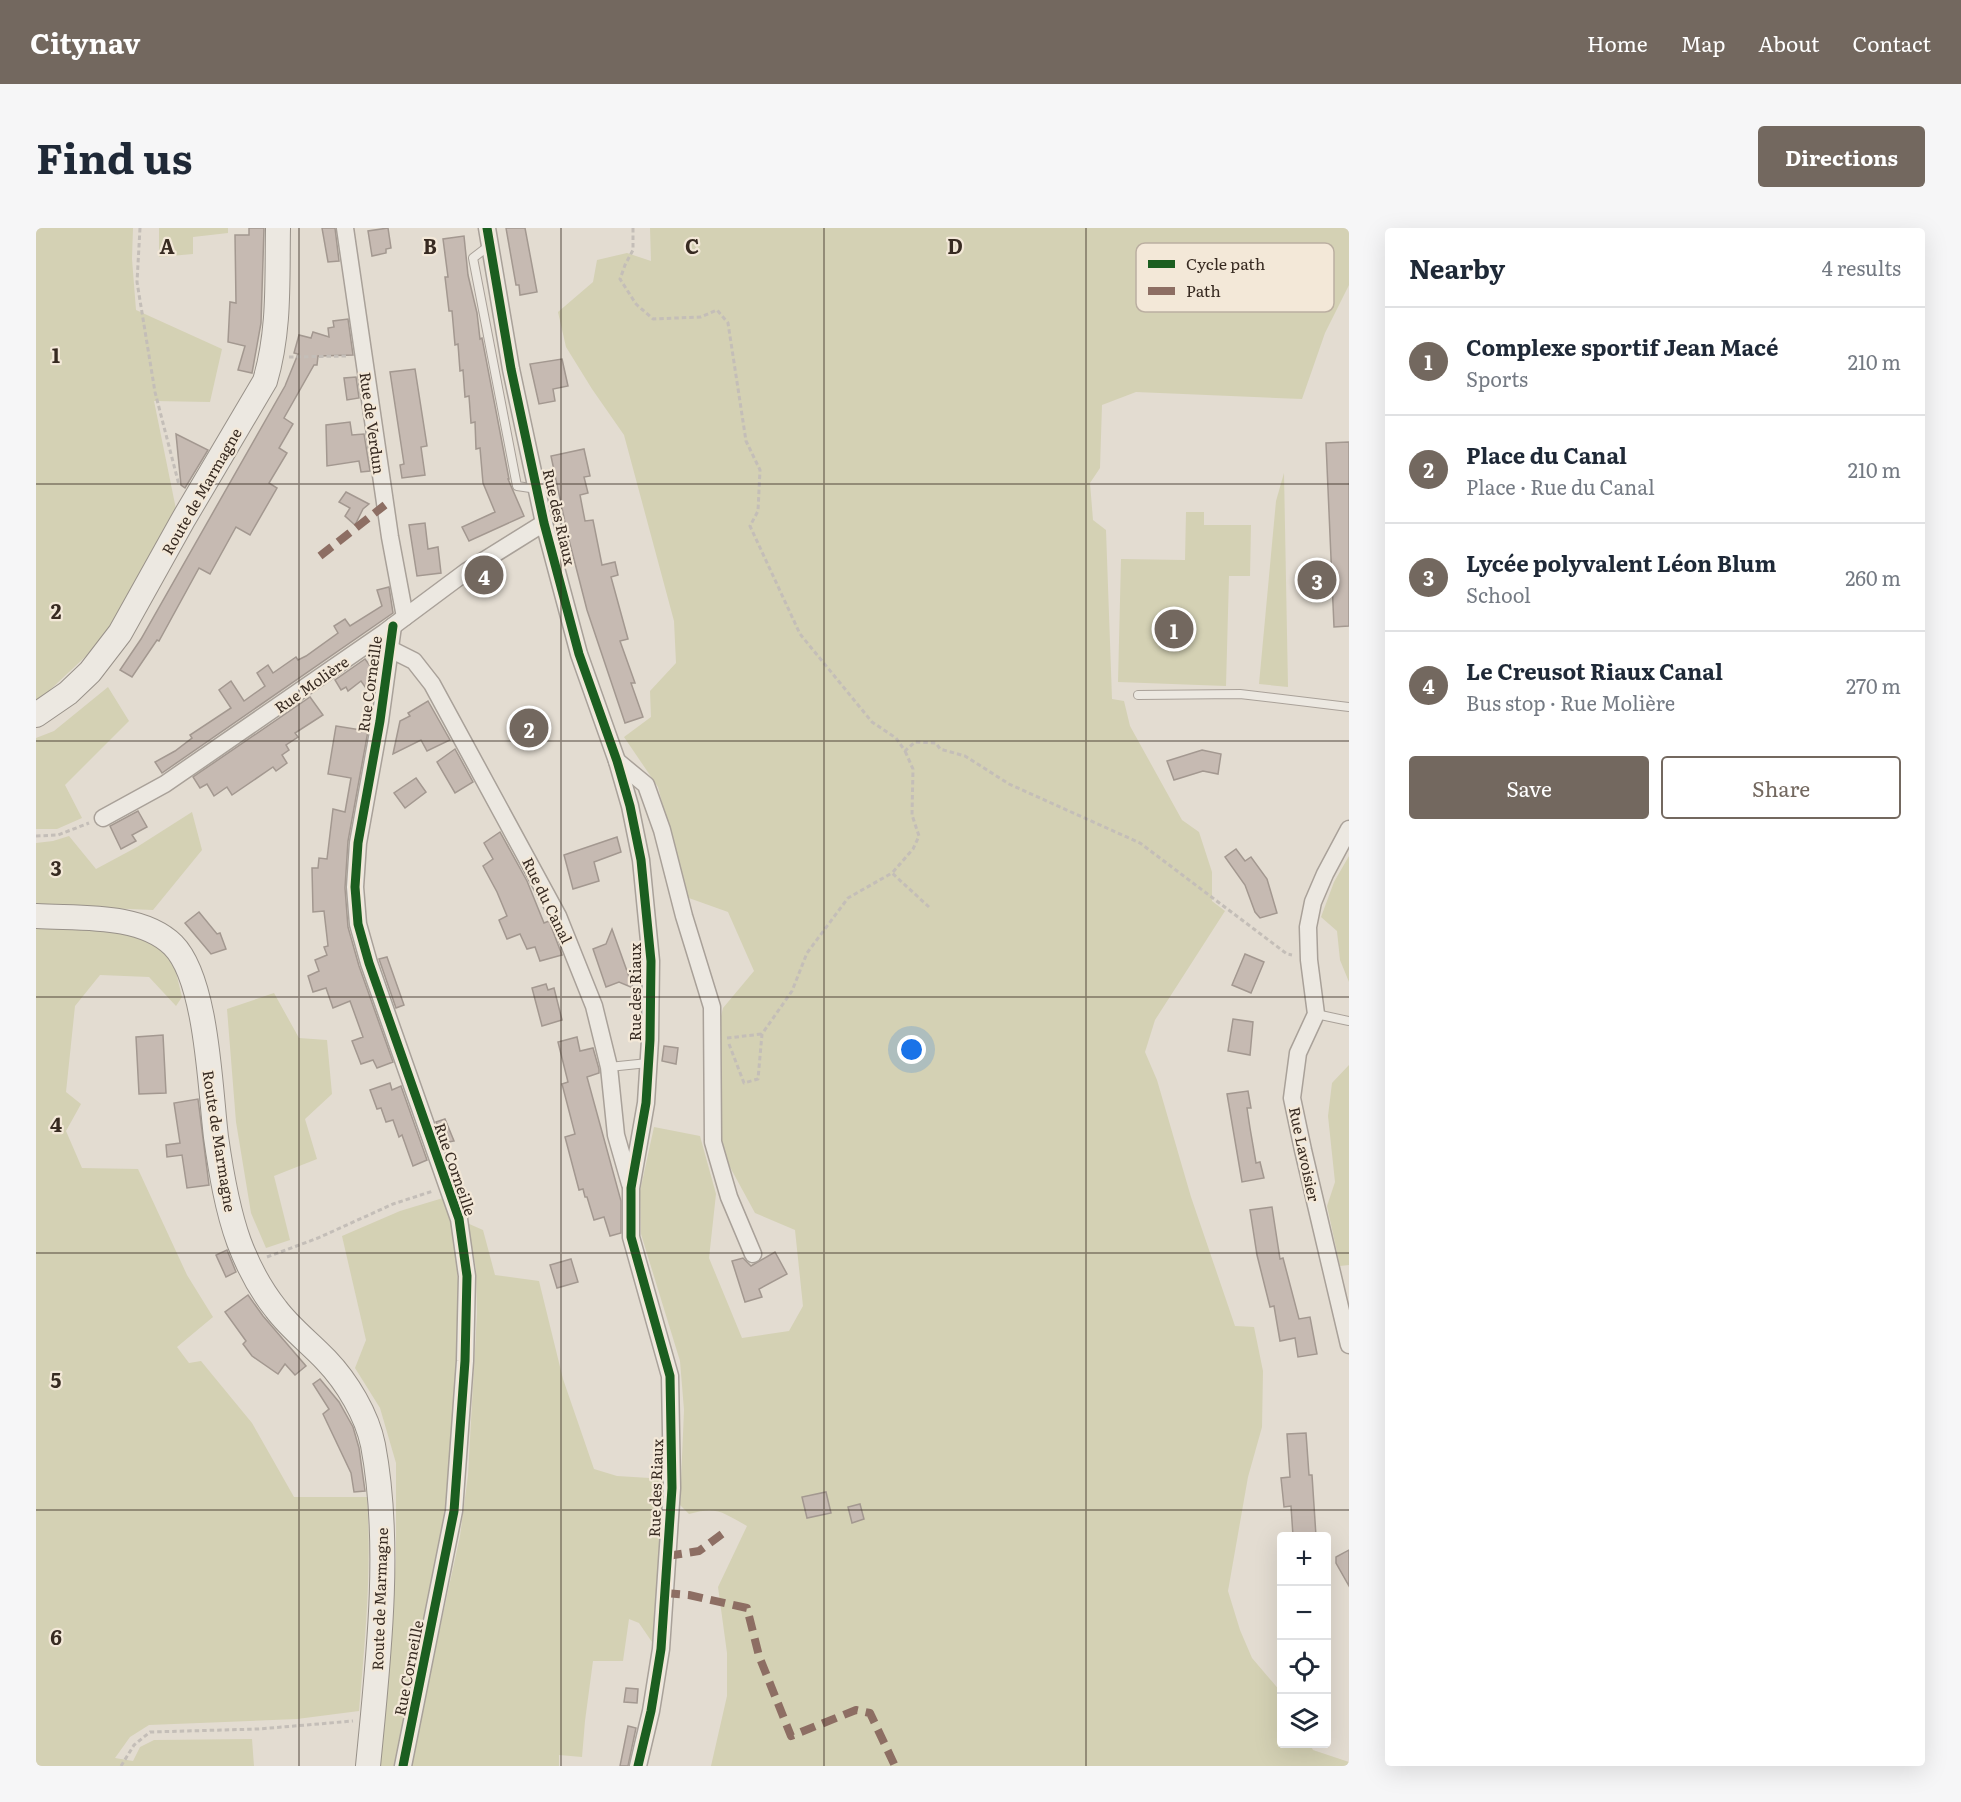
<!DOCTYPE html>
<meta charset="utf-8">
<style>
:root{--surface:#fff;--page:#f6f6f7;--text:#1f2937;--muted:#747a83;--line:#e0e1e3;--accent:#73685f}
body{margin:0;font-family:Literata,serif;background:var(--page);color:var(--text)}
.controls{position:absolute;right:18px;bottom:18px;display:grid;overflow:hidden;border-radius:6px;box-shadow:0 6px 24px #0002}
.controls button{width:54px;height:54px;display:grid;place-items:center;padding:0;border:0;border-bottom:2px solid var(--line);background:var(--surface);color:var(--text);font:30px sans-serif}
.you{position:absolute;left:876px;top:822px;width:21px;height:21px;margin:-15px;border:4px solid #fff;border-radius:50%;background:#1a73e8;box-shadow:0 0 0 9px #1a73e833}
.badge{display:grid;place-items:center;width:39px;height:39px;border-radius:50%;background:var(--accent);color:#fff;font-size:20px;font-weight:700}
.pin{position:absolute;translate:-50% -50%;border:3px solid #fff;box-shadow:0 2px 6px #0006}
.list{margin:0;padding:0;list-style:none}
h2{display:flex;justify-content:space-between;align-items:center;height:78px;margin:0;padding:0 24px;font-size:26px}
h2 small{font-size:20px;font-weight:400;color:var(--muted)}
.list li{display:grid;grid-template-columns:39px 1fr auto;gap:18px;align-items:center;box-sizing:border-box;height:108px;padding:0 24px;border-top:2px solid var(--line)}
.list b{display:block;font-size:22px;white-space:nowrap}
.list p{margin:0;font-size:20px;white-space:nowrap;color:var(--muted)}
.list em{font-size:20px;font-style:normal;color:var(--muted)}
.actions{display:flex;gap:12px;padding:18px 24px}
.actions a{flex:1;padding:14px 0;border:2px solid var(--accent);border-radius:6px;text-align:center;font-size:21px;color:var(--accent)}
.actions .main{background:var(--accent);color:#fff}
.icon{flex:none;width:33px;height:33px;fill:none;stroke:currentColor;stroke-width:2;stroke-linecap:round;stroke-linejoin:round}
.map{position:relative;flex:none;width:1313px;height:1538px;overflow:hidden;border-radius:6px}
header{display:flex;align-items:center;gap:36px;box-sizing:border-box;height:84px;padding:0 30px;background:var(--accent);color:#fff}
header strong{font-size:28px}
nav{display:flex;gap:33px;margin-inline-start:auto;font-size:21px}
.intro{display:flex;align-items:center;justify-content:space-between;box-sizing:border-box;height:144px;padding:0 36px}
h1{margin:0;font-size:42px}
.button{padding:15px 27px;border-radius:6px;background:var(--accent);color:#fff;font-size:21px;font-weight:700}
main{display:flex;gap:36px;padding:0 36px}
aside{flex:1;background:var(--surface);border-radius:6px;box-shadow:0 6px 24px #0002}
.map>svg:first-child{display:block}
</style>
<header>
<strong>Citynav</strong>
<nav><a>Home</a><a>Map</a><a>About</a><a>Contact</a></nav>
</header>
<div class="intro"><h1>Find us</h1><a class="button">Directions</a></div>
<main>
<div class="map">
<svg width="1313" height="1538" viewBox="0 0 1313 1538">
<rect width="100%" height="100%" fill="#e3dcd1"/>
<!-- green -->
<g fill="#d4d1b4">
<polygon points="0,0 97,0 96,31 100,82 186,121 174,174 118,173 141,286 72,402 49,429 0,475"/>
<polygon points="123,0 192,0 192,5 157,9 157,26 123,29"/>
<path d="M614 0H1313V57L1289 105 1266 171 1100 164 1066 177 1064 240 1054 255 1057 292 1070 302 1076 471 1088 473 1094 498 1146 592 1163 604 1176 644V673L1189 683 1119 792 1109 824 1121 852 1155 969 1199 1098 1218 1099 1227 1143 1226 1199 1212 1249 1192 1363 1204 1402 1216 1430 1245 1464 1246 1516H1274L1277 1522 1313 1534V1538H675L691 1468V1425L682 1359 711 1298C686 1284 681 1278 653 1286L644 1277 648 1182 644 1133 605 1006 604 963 618 899 664 908 680 966 673 1030 706 1110 753 1103 767 1078 759 1002 719 985 682 917 680 809 687 780 718 743 692 684 650 669 622 559 588 509 615 489 614 463 640 435 638 393 588 207 556 161 530 119 522 84 557 54 561 32 591 25 615 33Z"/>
<polygon points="1248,245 1252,459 1223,456 1240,273"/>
<polygon points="1150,284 1168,284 1168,297 1215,297 1214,348 1193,348 1190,458 1082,454 1085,331 1149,332"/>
<polygon points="72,459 93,493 29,557 46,590 21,601 0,601 0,510 18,503"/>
<polygon points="156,584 166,622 117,682 0,677 0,615 17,613 33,608 60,641 101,619"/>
<polygon points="1313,628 1313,754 1304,732 1301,703 1285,689 1298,654"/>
<path d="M0 699 68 702 104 710 125 718 139 740 146 769 140 778 113 749 64 747 39 778 30 864 45 876 30 903 46 940 102 941 151 1047 177 1089 141 1119 153 1135 165 1133 216 1195 258 1269H331C336 1341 329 1412 323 1483L261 1491 113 1497 94 1509 79 1530 97 1533 104 1519 118 1512 216 1511 218 1538H0Z"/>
<polygon points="238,765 263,810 291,812 296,866 269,891 281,931 238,948 254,1012 230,1020 215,985 200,894 191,781"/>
<polygon points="1313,837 1313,1037 1304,1038 1291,978 1299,954 1292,888 1296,855"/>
<polygon points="407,970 417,991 424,1080 414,1284 360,1538 340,1538 353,1437 360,1330 360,1235 344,1180 319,1140 330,1112 306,1008 364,983"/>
<polygon points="431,995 447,1002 459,1047 503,1053 527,1151 558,1241 581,1248 630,1251 616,1414 603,1395 593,1391 587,1433 557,1433 549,1493 546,1529 523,1527 523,1538 374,1538 424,1308 432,1247 441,1085 440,1041"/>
</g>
<!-- building -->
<g fill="#c6bab2" stroke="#a39890" stroke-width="1.5">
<polygon points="213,0 228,0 225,95 216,145 202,142 209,118 192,114 194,74 200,75 199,7 213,7"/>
<polygon points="286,0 299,0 303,33 292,34"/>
<polygon points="352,0 355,20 350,21 350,25 336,28 332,3"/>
<polygon points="470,0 489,0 501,64 484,67 483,57 480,57"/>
<polygon points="428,8 432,47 441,85 444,111 446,110 473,251 472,251 488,288 433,313 426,299 459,284 447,255 444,220 440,221 439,194 435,195 433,168 429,169 427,142 424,143 422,116 419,117 416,83 413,83 409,49 412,49 407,11"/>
<polygon points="312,91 317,127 282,128 281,137 278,137 248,190 257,196 243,220 251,225 233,255 241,260 214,307 200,299 174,346 163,340 123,413 121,412 96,449 84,442 105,411 249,158 262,126 258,125 263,107 275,110 277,104 293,109 292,100 298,99 297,93"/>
<polygon points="526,131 532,158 517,161 519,173 503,176 494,136"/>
<polygon points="379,141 391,218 385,219 389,247 366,250 364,237 368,236 354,144"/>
<polygon points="320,149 323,170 311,172 308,150"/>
<polygon points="314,194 316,207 328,206 334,243 325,244 323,233 291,238 290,197"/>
<polygon points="140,206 172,222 149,260 145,257"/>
<polygon points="1313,214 1313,398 1298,399 1290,215"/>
<polygon points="548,221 554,248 548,249 552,265 544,267 549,293 557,292 566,337 579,334 582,347 575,349 592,411 584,413 599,455 595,455 607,489 589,495 551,382 531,304 515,228"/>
<polygon points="310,264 333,276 327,281 319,297 309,288 314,280 303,274"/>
<polygon points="389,295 392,321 402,319 405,345 381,348 373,297"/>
<polygon points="353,359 357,385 126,545 119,534 139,523 156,510 154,507 195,480 183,462 195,453 208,473 229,458 221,445 232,437 237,445 260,429 262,432 270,428 302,405 298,398 309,391 314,398 346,378 341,362"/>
<polygon points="329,431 340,446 338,459 332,463 325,453 312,463 310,459 305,462 299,452"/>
<polygon points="274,469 287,487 259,505 262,509 250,517 253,522 246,527 251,535 240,543 237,539 196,567 191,559 178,568 171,556 164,560 157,549"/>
<polygon points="392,473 414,512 391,523 385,512 357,526 364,493 374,488 372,485"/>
<polygon points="300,498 332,503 312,613 309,660 312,699 323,738 357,834 341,840 337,832 325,836 316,813 327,809 314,773 297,780 290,760 277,764 272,748 283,743 279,732 291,727 288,719 292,718 288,683 277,684 276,640 282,640 283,630 291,631 297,581 309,584 315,550 292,546"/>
<polygon points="419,521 437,554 419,565 401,534"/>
<polygon points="1166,522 1185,526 1182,546 1167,543 1138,552 1131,533"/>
<polygon points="380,550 390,564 369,580 358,565"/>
<polygon points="102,583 111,599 96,607 100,613 85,621 74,598"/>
<polygon points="464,604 491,653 508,695 513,693 526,727 504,733 499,719 491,721 484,706 471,711 463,692 471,688 461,664 447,638 457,631 448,615"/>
<polygon points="581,609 585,624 558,634 563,653 537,661 528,627"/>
<polygon points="1200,621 1209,633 1215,629 1231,651 1241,685 1224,690 1219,684 1209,657 1189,629"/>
<polygon points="163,684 181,706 184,705 190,721 175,726 149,695"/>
<polygon points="576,701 597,760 583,754 570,759 557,721 570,716"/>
<polygon points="1209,726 1228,734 1215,765 1196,757"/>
<polygon points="351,729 368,777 360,780 343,731"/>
<polygon points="510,756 512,762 518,760 526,792 506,798 496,760"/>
<polygon points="1197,791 1217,794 1214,827 1192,823"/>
<polygon points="127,807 130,865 103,866 100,809"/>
<polygon points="541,809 544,823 557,820 563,841 563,845 551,849 585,973 585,1005 574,1008 568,989 558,992 551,969 549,969 547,961 543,962 529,909 539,906 526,856 532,854 522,814"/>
<polygon points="628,818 642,820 640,836 626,833"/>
<polygon points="354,855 356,862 365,858 391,932 377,938 366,907 363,909 357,892 350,894 345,880 341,881 334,862"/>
<polygon points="1212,863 1215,880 1211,880 1214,900 1220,935 1224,934 1228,950 1206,954 1191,866"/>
<polygon points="162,871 173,957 151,960 146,927 131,929 130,917 144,915 138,875"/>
<polygon points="409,891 418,913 408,915 400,894"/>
<polygon points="1236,979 1244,1031 1247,1030 1263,1091 1274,1089 1281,1126 1262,1129 1259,1110 1244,1113 1238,1078 1234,1079 1221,1027 1214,982"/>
<polygon points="191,1022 200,1044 190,1049 180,1027"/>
<polygon points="739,1024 751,1046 723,1061 726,1069 709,1074 696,1033 707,1030 715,1038"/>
<polygon points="535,1031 542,1054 521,1060 514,1037"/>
<polygon points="212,1067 227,1088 270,1138 259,1147 249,1136 242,1146 216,1128 207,1116 210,1113 189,1084"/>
<polygon points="284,1151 303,1174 317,1199 323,1220 329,1263 318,1264 315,1245 287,1186 293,1181 277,1156"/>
<polygon points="1270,1205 1273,1247 1276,1247 1280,1308 1257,1308 1255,1278 1248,1279 1245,1250 1254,1249 1251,1206"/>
<polygon points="790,1264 795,1285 771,1290 766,1269"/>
<polygon points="824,1276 828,1291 816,1295 812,1279"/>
<polygon points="1313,1322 1313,1358 1300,1335 1300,1329"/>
<polygon points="590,1460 602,1461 601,1475 588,1474"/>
<polygon points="592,1498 600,1500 592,1538 584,1538"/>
</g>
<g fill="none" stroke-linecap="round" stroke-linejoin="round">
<!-- lane casing -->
<g stroke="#a9a199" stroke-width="10">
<g id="lane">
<polyline points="454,17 437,30 481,258 501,261"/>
<polyline points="1102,467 1204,466 1313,479"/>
<polyline points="1280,786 1313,793"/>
<polyline points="573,839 612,835"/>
</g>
</g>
<!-- street casing -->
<g stroke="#a9a199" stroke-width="19">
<g id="street">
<polyline points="309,0 354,309 369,389"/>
<polyline points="451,0 475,141 508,295 543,426 581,533 594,578 605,632 615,733 614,812 610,875 595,960 595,1009 634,1148 636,1260 625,1421 615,1483 602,1538"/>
<polyline points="357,398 344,493 322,615 319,659 322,696 333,735 423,991 431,1048 429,1133 418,1283 367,1538"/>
<polyline points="354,421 378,433 396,456 522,688 558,778 573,839 580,907 594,956"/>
<polyline points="581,533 610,557 626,602 648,688 676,779 677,914 693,969 717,1026"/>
<polyline points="67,590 129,556 349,404 431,343 508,295"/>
<polyline points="1313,601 1289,646 1277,674 1272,699 1273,732 1280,786 1262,825 1256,870 1267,922 1313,1117"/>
</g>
</g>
<!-- secondary casing -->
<g stroke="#989189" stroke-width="26">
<g id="secondary">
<path d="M0 487 32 465 54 444 84 405 147 292 229 153C244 102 241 53 242 0"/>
<path d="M0 688C43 691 104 685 137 717 171 751 174 860 180 909 185 944 191 981 203 1014 212 1038 224 1061 240 1081 254 1100 274 1115 290 1132 311 1154 331 1187 337 1217 356 1317 342 1436 332 1538"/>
</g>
</g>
<!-- path -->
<g stroke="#c4beb8" stroke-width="3" stroke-dasharray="4.5 3" stroke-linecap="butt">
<polyline points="104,0 101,54 119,164 143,257"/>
<polyline points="597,0 597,22 589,37 584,51 600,76 617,91 665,89 681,82 692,95 710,213 724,242 722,283 714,298 764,406 836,494 860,510 869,523 879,514 900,515 904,521 929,528 973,556 1104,615 1251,726 1256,727"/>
<polyline points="253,129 312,128"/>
<polyline points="0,608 22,607 53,595"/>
<polyline points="857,644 877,621 883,608 876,587 877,541 869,523"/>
<polyline points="691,810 726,806"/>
<polyline points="693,816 708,855 722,851 726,806 756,763 771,725 812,670 856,645 893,679"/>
<polyline points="231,1029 282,1010 357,976 397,963"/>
<polyline points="85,1538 98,1517 114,1504 223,1501 317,1493"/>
</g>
<!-- lane -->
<use href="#lane" stroke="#ece8e1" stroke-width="8"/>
<!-- street -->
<use href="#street" stroke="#ece8e1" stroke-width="16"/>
<!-- secondary -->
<use href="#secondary" stroke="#ece8e1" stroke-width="24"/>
<!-- quiet -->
<g stroke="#8d6e63" stroke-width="8" stroke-dasharray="15 8" stroke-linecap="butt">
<polyline points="284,328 349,277"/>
<polyline points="631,1328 663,1323 686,1306"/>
<polyline points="629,1365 653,1367 711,1380 723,1428 755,1508 820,1482 834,1485 859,1538"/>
</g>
<!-- cycleway casing -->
<g stroke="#f3e8d8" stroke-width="13">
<g id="cycleway">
<polyline points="451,0 475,141 508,295 543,426 581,533 594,578 605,632 615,733 614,812 610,875 595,960 595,1009 634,1148 636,1260 625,1421 615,1483 602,1538"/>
<polyline points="357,398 344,493 322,615 319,659 322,696 333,735 423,991 431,1048 429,1133 418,1283 367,1538"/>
</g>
</g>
<!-- cycleway -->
<use href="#cycleway" stroke="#1b5e20" stroke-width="9"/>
</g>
<!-- grid -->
<path fill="none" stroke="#372a21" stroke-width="1.5" stroke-opacity="0.55" d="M263 0V1538M525 0V1538M788 0V1538M1050 0V1538M0 256H1313M0 513H1313M0 769H1313M0 1025H1313M0 1282H1313"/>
<g text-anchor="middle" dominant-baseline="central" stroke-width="4.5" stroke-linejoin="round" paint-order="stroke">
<!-- street labels -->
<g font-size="15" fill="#372a21" stroke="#f3e8d8">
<text transform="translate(337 195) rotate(82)">Rue de Verdun</text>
<text transform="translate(165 263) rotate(-60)">Route de Marmagne</text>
<text transform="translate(524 289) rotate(77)">Rue des Riaux</text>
<text transform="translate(275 456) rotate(-35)">Rue Molière</text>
<text transform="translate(333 456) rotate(-82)">Rue Corneille</text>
<text transform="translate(512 672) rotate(64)">Rue du Canal</text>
<text transform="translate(598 764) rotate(-90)">Rue des Riaux</text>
<text transform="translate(184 913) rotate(81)">Route de Marmagne</text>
<text transform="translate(1269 926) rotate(78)">Rue Lavoisier</text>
<text transform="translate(420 941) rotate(71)">Rue Corneille</text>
<text transform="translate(619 1260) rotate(-88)">Rue des Riaux</text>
<text transform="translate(343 1371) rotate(-88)">Route de Marmagne</text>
<text transform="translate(372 1440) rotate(-79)">Rue Corneille</text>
</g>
</g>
<!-- legend -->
<rect x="1100" y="15" width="198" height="69" rx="9" fill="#f3e8d8" stroke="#bbafa1" stroke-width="1.5"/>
<rect x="1112" y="32" width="27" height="8" fill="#1b5e20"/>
<rect x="1112" y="59" width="27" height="8" fill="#8d6e63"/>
<g font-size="16" fill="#372a21">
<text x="1150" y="42">Cycle path</text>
<text x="1150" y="69">Path</text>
</g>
<g font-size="20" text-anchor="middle" font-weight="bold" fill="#372a21" stroke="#f3e8d8" stroke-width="4.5" stroke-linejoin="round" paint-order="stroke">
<text x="131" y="26">A</text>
<text x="394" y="26">B</text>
<text x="656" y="26">C</text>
<text x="919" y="26">D</text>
<text x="20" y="135">1</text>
<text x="20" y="391">2</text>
<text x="20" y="648">3</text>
<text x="20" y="904">4</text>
<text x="20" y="1160">5</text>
<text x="20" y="1417">6</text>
</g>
</svg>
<div class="controls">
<button>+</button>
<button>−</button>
<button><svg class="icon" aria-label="locate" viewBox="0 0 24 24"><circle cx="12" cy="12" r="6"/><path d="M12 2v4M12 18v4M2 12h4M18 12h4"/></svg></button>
<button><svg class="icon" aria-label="layers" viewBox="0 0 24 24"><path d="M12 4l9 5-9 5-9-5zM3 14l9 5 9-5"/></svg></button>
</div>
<div class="you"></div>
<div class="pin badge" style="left:1138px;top:401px">1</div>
<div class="pin badge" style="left:493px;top:500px">2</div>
<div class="pin badge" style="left:1281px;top:352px">3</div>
<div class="pin badge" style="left:448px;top:347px">4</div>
</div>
<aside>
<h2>Nearby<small>4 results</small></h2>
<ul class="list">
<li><span class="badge">1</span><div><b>Complexe sportif Jean Macé</b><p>Sports</p></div><em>210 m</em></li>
<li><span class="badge">2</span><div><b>Place du Canal</b><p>Place · Rue du Canal</p></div><em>210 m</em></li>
<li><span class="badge">3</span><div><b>Lycée polyvalent Léon Blum</b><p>School</p></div><em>260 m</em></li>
<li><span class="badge">4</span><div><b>Le Creusot Riaux Canal</b><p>Bus stop · Rue Molière</p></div><em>270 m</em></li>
</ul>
<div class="actions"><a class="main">Save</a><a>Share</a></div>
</aside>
</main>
